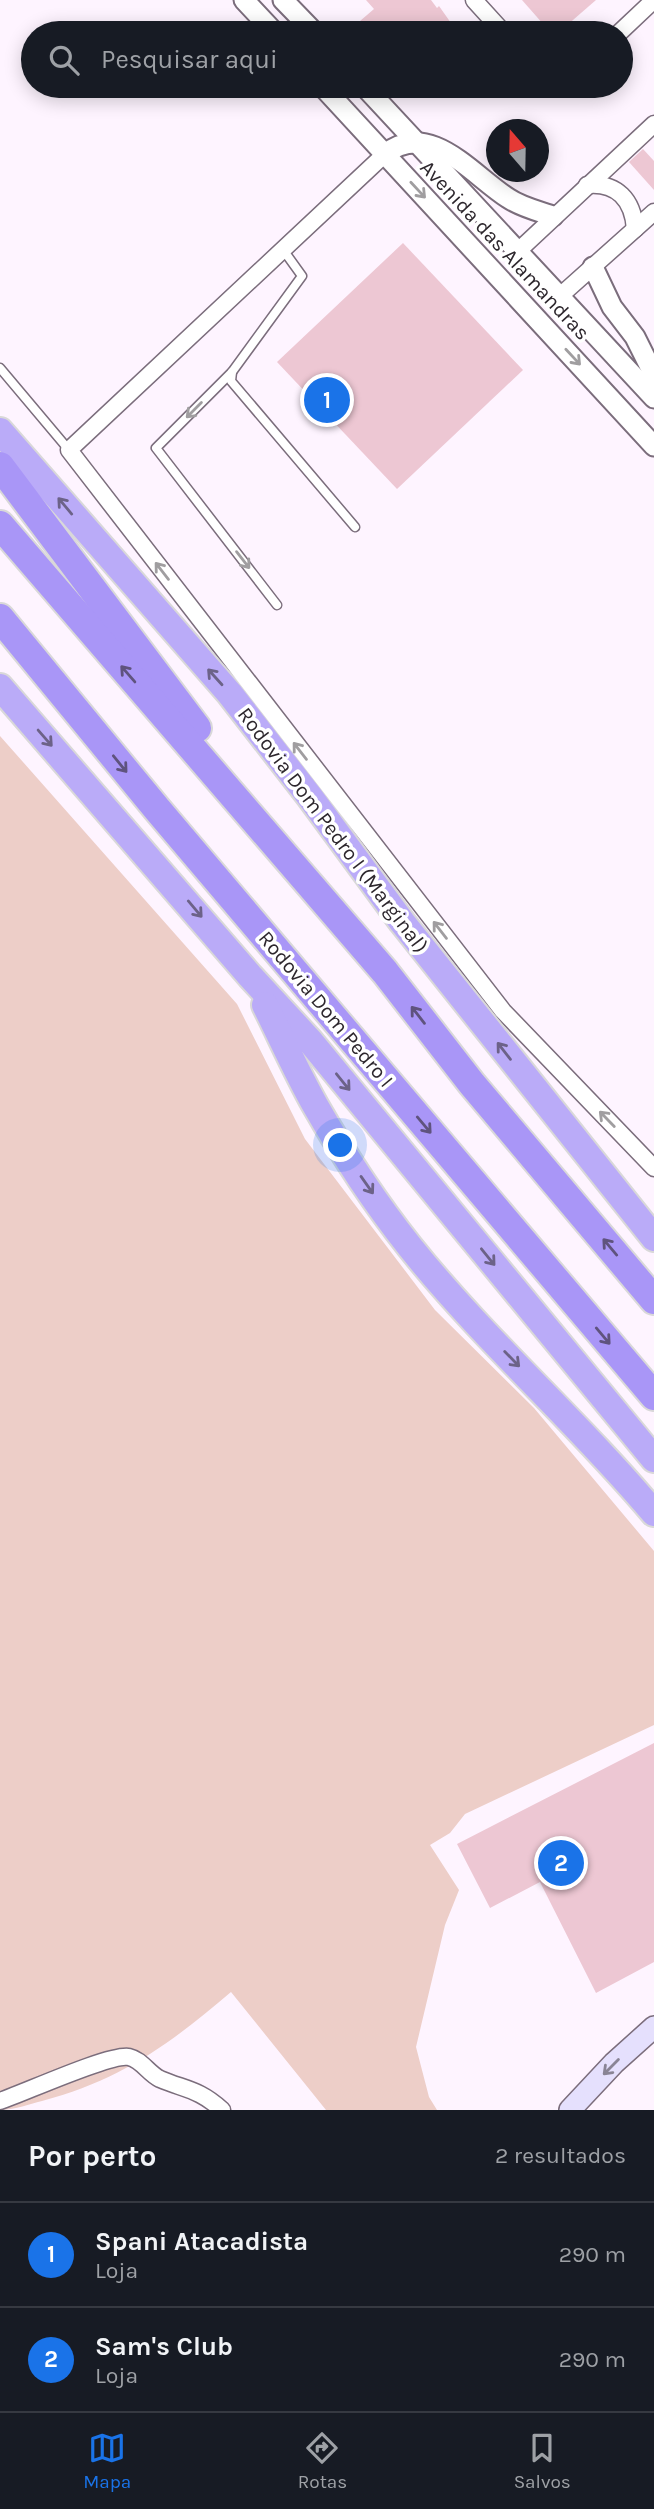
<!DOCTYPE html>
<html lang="pt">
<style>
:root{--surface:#171b24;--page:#242831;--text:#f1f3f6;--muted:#9ea1a6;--line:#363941;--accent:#1a73e8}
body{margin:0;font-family:Karla,sans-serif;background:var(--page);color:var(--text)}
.compass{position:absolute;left:486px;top:119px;width:63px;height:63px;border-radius:50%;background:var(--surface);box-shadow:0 4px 18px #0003;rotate:340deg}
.you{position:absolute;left:341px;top:1146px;width:24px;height:24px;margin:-18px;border:5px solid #fff;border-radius:50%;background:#1a73e8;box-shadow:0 0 0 10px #1a73e833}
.badge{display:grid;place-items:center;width:46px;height:46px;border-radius:50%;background:var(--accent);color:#fff;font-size:23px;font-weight:700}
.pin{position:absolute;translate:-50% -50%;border:4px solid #fff;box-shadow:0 2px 7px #0006}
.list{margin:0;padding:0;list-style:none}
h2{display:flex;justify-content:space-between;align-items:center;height:91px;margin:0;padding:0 28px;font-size:30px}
h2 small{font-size:23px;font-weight:400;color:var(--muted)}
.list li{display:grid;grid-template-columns:46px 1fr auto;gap:21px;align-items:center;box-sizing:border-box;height:105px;padding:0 28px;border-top:2px solid var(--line)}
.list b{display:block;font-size:26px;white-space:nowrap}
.list p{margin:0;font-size:23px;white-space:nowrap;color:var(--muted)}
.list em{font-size:23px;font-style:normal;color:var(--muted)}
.icon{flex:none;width:38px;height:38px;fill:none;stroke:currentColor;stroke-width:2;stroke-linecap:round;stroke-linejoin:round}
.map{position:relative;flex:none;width:654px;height:2110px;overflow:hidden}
.search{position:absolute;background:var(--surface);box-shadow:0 4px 18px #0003;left:21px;right:21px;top:21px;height:77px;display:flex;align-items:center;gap:18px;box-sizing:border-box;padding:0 24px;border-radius:38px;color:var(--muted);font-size:26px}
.sheet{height:301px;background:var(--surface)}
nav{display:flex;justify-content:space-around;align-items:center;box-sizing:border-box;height:98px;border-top:2px solid var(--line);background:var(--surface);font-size:19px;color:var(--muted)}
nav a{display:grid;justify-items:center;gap:4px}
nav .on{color:var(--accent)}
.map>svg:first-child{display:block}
</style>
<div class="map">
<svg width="654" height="2110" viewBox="0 0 654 2110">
<rect width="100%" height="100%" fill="#fef4ff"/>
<!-- green -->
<path fill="#edcec8" d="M0 736 237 1004 305 1139 435 1310 534 1408 654 1551V1725L465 1814 450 1833 430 1845 459 1890 445 1925 416 2047 429 2097 437 2110H326L231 1992C170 2044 121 2080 42 2101 29 2104 14 2110 0 2110Z"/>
<!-- building -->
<g fill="#edc7d3">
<polygon points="366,0 431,0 437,8 439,6 458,33 371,33 360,21 374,9"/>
<polygon points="522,0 596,0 558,33 551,33"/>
<polygon points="643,149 654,161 654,190 629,162"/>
<polygon points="403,243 523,370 397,489 277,362"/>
<polygon points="654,1743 654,1962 596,1993 540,1882 490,1908 457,1844"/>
</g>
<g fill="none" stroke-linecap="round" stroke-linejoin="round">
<!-- service casing -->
<g stroke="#7b6d7c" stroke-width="11">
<g id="service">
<polyline points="0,368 69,450"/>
<polyline points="232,372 231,381 355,527"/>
<polyline points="277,605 156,448 232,372 302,276 284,251"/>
</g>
</g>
<!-- minor casing -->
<g stroke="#7b6d7c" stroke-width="19">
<g id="minor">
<polyline points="474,0 504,33"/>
<polyline points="619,33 654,0"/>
<polyline points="385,154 69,450 503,1011 654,1168"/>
<path d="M587 185C617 182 633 200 635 229"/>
<polyline points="517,252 654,124"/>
<polyline points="560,296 654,212"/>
<path d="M0 2101C24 2093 111 2053 129 2057 142 2060 148 2073 160 2079 186 2090 199 2089 222 2110"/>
</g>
</g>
<!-- tertiary casing -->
<g stroke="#7b6d7c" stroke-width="23">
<g id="tertiary">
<polyline points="244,0 275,33"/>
<polyline points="283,0 315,33"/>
<polyline points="322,86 654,446"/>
<polyline points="364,86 654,398"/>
<path d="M385 154C430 119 472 175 508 198 521 207 538 211 553 216"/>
<polyline points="593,267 612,307 635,337 654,375"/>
</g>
</g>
<!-- secondary casing -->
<g stroke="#7b6d7c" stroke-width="24">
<polyline id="secondary" points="570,2110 614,2063 654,2027"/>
</g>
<!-- trunk casing -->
<g stroke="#d9d8d9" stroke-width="30">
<g id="trunk">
<polyline points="0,431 230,694 310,797 402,922 654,1238"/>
<polyline points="0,687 250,976 310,1041 654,1459"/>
<path d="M265 1005C282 1039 297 1073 315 1105 343 1154 375 1203 410 1247 485 1341 577 1421 654 1513"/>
</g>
</g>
<!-- motorway casing -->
<g stroke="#d9d8d9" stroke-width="32">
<g id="motorway">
<polyline points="0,466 197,728"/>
<polyline points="0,525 385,972 472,1084 654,1300"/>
<polyline points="0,618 157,809 654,1396"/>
</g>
</g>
<!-- service -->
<use href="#service" stroke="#fff" stroke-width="8"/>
<!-- minor -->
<use href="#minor" stroke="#fff" stroke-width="16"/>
<!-- tertiary -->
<use href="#tertiary" stroke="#fff" stroke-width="19"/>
<!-- secondary -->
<use href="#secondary" stroke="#e5e0fd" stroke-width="21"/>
<!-- trunk -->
<use href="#trunk" stroke="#baabf8" stroke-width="26"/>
<!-- motorway -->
<use href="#motorway" stroke="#a996f7" stroke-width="28"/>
</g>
<!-- one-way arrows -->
<defs><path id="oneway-shaft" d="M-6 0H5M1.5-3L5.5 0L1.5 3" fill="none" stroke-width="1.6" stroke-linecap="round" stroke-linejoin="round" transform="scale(1.75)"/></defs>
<g stroke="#a09ea0">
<use href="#oneway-shaft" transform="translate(418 190) rotate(47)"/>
<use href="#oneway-shaft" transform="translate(573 357) rotate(47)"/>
<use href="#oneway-shaft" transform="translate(194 410) rotate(135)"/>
<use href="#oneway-shaft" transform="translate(243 560) rotate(52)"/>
<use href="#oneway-shaft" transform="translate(162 571) rotate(-128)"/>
<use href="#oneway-shaft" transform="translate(300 751) rotate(-128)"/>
<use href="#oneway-shaft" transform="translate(440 930) rotate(-128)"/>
<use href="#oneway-shaft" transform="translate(607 1119) rotate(-134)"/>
</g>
<g stroke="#6c6288">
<use href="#oneway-shaft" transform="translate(65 506) rotate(-130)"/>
<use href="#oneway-shaft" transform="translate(215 677) rotate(-132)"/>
<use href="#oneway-shaft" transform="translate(45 738) rotate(49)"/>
<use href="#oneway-shaft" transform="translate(195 909) rotate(50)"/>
<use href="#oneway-shaft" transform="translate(504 1051) rotate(-128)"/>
<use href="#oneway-shaft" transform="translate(343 1082) rotate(51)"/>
<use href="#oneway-shaft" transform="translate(367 1185) rotate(55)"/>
<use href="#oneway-shaft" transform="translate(488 1257) rotate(51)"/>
<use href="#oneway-shaft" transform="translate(512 1359) rotate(46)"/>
</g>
<g stroke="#5f537e">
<use href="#oneway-shaft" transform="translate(128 674) rotate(-131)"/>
<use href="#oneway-shaft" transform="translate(120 764) rotate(51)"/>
<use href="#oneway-shaft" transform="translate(418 1015) rotate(-128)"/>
<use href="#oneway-shaft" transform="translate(424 1125) rotate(50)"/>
<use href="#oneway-shaft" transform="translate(610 1247) rotate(-130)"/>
<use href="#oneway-shaft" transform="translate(603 1336) rotate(50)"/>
</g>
<use stroke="#898495" href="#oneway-shaft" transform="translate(611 2067) rotate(135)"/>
<g text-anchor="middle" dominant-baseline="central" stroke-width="7" stroke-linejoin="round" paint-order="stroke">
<!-- street labels -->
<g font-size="21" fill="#2d272d" stroke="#fff">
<text transform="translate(505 250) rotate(47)">Avenida das Alamandras</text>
<text transform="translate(333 830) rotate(53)">Rodovia Dom Pedro I (Marginal)</text>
<text transform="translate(326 1009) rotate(50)">Rodovia Dom Pedro I</text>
</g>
</g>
</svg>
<svg class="compass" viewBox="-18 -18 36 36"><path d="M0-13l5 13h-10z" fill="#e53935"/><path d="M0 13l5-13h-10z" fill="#9ea1a6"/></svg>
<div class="you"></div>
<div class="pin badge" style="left:327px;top:400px">1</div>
<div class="pin badge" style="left:561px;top:1863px">2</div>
<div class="search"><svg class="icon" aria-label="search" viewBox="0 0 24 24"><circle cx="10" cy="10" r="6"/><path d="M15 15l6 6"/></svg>Pesquisar aqui</div>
</div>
<section class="sheet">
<h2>Por perto<small>2 resultados</small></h2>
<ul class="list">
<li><span class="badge">1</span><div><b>Spani Atacadista</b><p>Loja</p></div><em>290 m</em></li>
<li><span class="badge">2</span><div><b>Sam's Club</b><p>Loja</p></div><em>290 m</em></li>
</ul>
</section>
<nav>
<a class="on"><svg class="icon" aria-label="map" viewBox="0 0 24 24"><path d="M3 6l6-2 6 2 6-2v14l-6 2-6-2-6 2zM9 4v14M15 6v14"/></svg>Mapa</a>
<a><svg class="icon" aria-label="directions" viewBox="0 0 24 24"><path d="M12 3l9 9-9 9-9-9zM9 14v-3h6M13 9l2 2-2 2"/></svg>Rotas</a>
<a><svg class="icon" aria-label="saved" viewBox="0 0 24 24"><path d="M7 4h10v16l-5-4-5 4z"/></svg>Salvos</a>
</nav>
